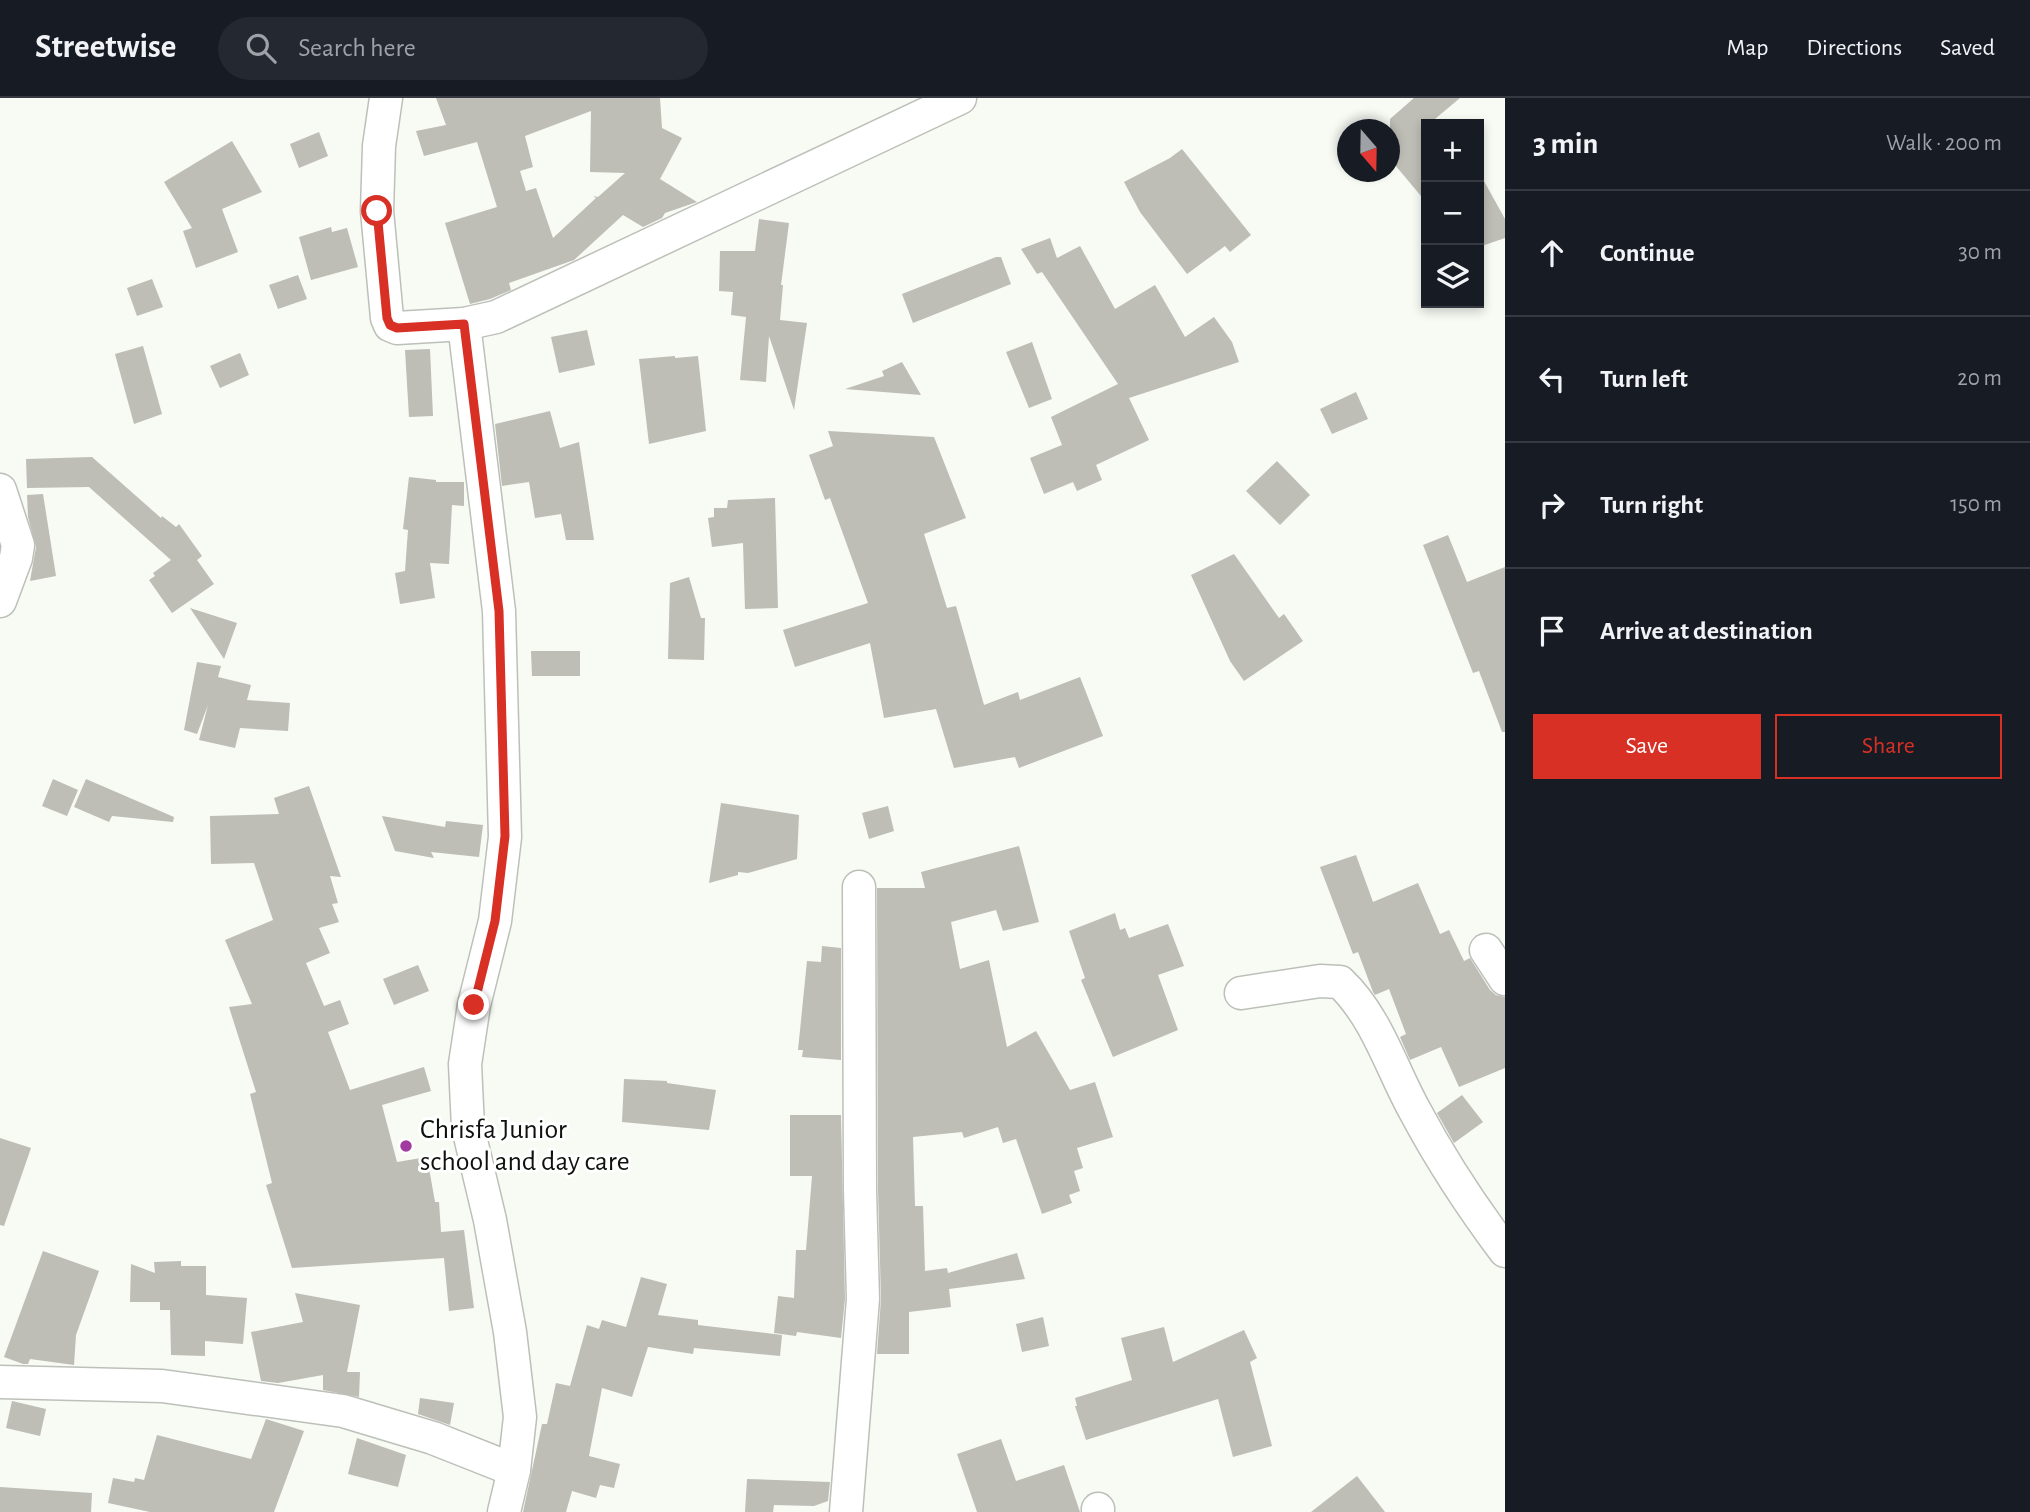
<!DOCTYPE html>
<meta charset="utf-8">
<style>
:root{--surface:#171b24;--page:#242831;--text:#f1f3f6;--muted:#9ea1a6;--line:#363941;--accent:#d93025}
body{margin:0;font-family:"Alegreya Sans",sans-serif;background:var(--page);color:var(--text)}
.controls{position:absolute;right:21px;top:21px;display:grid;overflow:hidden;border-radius:0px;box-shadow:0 4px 10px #0003}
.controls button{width:63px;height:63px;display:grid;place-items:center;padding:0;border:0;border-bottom:2px solid var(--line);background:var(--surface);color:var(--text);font:35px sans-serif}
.compass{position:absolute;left:1337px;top:21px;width:63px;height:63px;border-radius:50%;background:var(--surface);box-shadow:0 4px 10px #0003;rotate:160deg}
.stop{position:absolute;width:21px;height:21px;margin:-16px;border:5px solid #d93025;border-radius:50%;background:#fff}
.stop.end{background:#d93025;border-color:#fff;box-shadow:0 2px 7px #0008}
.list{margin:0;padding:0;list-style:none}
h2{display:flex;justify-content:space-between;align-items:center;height:91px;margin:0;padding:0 28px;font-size:30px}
h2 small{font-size:23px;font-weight:400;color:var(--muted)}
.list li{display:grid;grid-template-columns:46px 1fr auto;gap:21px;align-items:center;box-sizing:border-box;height:126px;padding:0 28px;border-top:2px solid var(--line)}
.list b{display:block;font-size:26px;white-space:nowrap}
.list em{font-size:23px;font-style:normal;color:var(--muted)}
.actions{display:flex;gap:14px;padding:21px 28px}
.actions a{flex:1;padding:16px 0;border:2px solid var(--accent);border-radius:0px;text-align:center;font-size:24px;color:var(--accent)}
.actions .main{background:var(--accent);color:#fff}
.icon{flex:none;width:38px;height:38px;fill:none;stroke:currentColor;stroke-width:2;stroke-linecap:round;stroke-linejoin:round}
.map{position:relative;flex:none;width:1505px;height:1414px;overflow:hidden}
header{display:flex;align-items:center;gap:42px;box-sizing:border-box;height:98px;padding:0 35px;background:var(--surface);border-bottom:2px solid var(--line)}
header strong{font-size:33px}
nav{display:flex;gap:38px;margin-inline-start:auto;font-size:24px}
.search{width:490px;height:63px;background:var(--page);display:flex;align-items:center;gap:18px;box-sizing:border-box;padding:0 24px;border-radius:38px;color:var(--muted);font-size:26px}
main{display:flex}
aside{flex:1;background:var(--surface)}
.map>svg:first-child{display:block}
</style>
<header>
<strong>Streetwise</strong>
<div class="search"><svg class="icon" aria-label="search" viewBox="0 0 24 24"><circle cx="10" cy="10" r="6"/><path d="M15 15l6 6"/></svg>Search here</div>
<nav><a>Map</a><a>Directions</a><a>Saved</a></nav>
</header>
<main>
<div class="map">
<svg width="1505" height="1414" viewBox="0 0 1505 1414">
<rect width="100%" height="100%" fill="#f7fbf4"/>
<!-- building -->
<g fill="#bebdb6" fill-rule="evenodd">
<path d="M436 0H660L662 30 682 40 660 81 697 104 665 115 662 120 643 129 623 117 574 162 509 185 511 192 490 201 470 206 445 125 497 109 477 44 424 58 416 33 446 27ZM591 13 590 74 625 75 598 99 593 98 596 100 553 140 536 90 526 93 520 73 533 69 525 38Z"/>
<polygon points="1414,0 1460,0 1429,26 1426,26 1426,104 1390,61 1390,21"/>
<polygon points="319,34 328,58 299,70 290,46"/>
<polygon points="232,43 262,94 222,111 238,154 196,170 183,133 192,130 164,84"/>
<polygon points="1182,51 1251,137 1230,154 1225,148 1187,176 1140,114 1124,84 1170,60"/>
<polygon points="1479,74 1505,121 1505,140 1479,149"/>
<polygon points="759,121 789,125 781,187 783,187 780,222 807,225 794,312 769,238 766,284 740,282 746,219 731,217 733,194 719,193 720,153 755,153"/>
<polygon points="331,129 332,134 347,130 358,169 311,182 299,139"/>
<polygon points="1050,140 1057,160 1080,148 1115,211 1155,187 1185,239 1214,219 1232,244 1239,264 1129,300 1149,342 1096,367 1102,382 1077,393 1073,384 1044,396 1030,360 1062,347 1051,319 1118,286 1042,174 1037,176 1021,151"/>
<polygon points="996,159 1001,159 1011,186 913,225 902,196"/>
<polygon points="298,177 307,201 278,211 269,187"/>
<polygon points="152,181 163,209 137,218 127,190"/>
<polygon points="587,232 595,267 559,275 551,239"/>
<polygon points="1032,244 1052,301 1029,310 1006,254"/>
<polygon points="143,248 162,316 134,326 115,256"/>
<polygon points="430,251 433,318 409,319 405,252"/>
<polygon points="240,255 249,277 220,290 210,268"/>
<polygon points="675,258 675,260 698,258 706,333 649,346 639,261"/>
<polygon points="902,264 921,297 845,291 884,278 882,273"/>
<polygon points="1356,294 1368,321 1332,336 1320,311"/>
<polygon points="550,313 560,350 579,344 594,442 566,442 561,416 535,420 529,384 502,388 495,326"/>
<polygon points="828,333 934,339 966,420 924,436 947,510 956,508 984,607 1018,594 1020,602 1080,579 1103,638 1019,670 1015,659 954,670 936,611 884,620 870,545 795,569 783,532 868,505 830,400 825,402 809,357 833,348"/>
<polygon points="92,359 161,420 162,418 176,429 179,426 202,458 197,462 214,486 172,515 149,482 155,478 153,475 171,462 89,389 27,390 26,361"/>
<polygon points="1277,363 1310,397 1280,427 1246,393"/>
<polygon points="409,379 436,382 436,384 464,384 464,408 452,407 449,466 430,465 435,500 400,506 395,475 405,473 408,432 403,431"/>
<polygon points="43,396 56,478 30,483 36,449 28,419 27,397"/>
<polygon points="775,400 778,510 745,511 743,445 712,449 708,420 714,419 714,410 727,410 728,402"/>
<polygon points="1448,437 1467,484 1505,469 1505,634 1502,634 1479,573 1473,575 1423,447"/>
<polygon points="1234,456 1279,520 1284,516 1303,543 1244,583 1230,563 1191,477"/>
<polygon points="689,479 701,520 705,520 704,562 668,561 670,485"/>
<polygon points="190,510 237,525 224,561"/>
<polygon points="531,553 580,553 580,578 532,578"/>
<polygon points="197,564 221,568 218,579 251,587 247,602 290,605 288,633 240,630 235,650 199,642 208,607 197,636 184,632"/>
<polygon points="53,681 78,692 67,718 42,708"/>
<polygon points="86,681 174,719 173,724 112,718 109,724 74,709"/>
<polygon points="309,688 341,779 330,778 338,805 332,806 339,824 319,830 330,855 306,865 324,908 340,902 349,926 328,934 350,992 424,969 431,993 382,1007 397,1064 427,1059 435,1104 439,1104 441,1134 464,1132 474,1210 449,1213 444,1160 292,1170 266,1087 272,1085 250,996 256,994 229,909 252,906 225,842 273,822 254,765 211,766 210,718 279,716 274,700"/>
<polygon points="721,705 799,717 797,761 748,775 738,774 738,777 709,785"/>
<polygon points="888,708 894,733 869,741 862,715"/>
<polygon points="382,718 445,729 446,723 483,727 479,759 431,754 434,760 395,753"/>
<polygon points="1019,748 1039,824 1003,833 996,812 951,824 960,871 989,862 1007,949 1036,933 1070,992 1095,984 1113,1039 1077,1050 1083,1070 1074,1073 1080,1093 1069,1097 1072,1105 1042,1116 1016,1041 1003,1045 998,1029 964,1040 962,1034 913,1039 915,1108 923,1108 925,1173 947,1170 948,1175 1017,1155 1025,1181 949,1191 951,1209 909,1214 909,1256 877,1256 881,1201 878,1092 877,790 925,790 921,774"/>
<polygon points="1356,757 1373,804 1418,785 1440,836 1449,832 1464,863 1470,860 1490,892 1496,897 1505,899 1505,970 1459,989 1441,949 1410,962 1400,939 1406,936 1389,891 1375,897 1373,894 1358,854 1353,856 1320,769"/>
<polygon points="1115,815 1120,832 1125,830 1129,840 1168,826 1184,868 1158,877 1178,932 1113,959 1081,882 1085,880 1069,833"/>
<polygon points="822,848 841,850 841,962 802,959 803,952 798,952 807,863 821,864"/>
<polygon points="418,867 429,893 394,907 383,881"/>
<polygon points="624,981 667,983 667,985 716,992 709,1032 622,1024"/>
<polygon points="1462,997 1483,1024 1454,1045 1437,1015"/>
<polygon points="790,1017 841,1017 845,1201 841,1240 797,1234 796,1238 774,1235 778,1198 794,1200 796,1152 806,1152 812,1078 790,1078"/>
<polygon points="0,1040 31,1050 4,1128 0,1127"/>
<polygon points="43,1153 99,1173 76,1237 74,1267 30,1261 28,1266 23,1266 4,1259"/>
<polygon points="181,1163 181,1168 206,1168 206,1197 247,1200 243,1246 205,1243 205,1258 171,1257 170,1212 160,1212 160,1204 130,1204 131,1166 155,1175 154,1164"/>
<polygon points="641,1179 667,1186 658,1217 698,1222 698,1227 782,1237 780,1258 694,1250 693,1256 648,1249 632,1299 602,1290 589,1358 620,1366 614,1390 600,1387 596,1400 572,1393 566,1414 523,1414 542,1326 547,1326 556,1285 570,1288 587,1227 599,1231 602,1222 626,1229"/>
<polygon points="295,1195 360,1207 347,1274 360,1274 359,1299 323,1292 323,1277 278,1285 261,1283 251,1234 303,1224"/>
<polygon points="1043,1219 1049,1248 1022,1254 1016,1226"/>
<polygon points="1164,1229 1173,1264 1244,1232 1257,1260 1250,1264 1272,1348 1233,1359 1218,1301 1086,1342 1075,1308 1077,1308 1075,1300 1132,1282 1121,1240"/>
<polygon points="420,1300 454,1305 450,1327 418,1316"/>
<polygon points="12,1303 46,1311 40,1338 6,1330"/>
<polygon points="266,1321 304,1333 274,1414 150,1414 108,1405 113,1380 134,1384 135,1380 144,1382 157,1337 251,1361"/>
<polygon points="357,1340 406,1357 398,1389 348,1376"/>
<polygon points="1001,1341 1016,1383 1064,1367 1080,1414 977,1414 957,1356"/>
<polygon points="1357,1378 1385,1414 1311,1414"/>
<polygon points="747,1381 830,1384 828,1403 814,1408 774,1407 773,1414 745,1414"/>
<polygon points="0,1389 92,1395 91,1414 0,1414"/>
</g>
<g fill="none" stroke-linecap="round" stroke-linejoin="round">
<!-- minor casing -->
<g stroke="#bcc0b9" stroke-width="35">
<g id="minor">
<polyline points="386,0 379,48 377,113 387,220 390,227 397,230 464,226 496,219 960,0"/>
<polyline points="464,226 499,513 505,739 495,823 474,907 465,966 468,1030 490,1122 510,1234 520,1319 514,1372 504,1414"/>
<polyline points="0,392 18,447 16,460 0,503"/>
<polyline points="1486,852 1505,881"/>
<path d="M1241 895 1320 883 1340 884C1377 919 1391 970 1415 1013 1441 1062 1472 1109 1505 1153"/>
<polyline points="0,1284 162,1288 343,1313 433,1340 514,1372"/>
<polyline points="1098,1411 1098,1414"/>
<polyline points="846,1414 863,1201 860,1092 859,789"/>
</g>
</g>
<!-- minor -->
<use href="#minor" stroke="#fff" stroke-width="32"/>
</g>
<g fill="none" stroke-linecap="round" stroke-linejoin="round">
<!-- route -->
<polyline stroke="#d93025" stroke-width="9" points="377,113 387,220 390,227 397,230 464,226 499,513 505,738 495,823 474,907"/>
</g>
<!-- markers -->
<circle fill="#a13b9f" stroke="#fff" stroke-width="2.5" cx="406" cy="1048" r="7"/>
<g text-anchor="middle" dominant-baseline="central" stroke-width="6" stroke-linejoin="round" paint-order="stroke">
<!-- poi labels -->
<g font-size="28" fill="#0f110e" stroke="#fff" text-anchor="start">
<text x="420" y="1032">Chrisfa Junior<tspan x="420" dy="32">school and day care</tspan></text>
</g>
</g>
</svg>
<div class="controls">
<button>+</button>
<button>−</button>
<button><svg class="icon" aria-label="layers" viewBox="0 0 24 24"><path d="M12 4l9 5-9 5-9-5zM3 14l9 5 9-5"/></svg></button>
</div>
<svg class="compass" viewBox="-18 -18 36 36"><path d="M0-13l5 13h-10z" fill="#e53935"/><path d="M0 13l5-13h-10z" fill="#9ea1a6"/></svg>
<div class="stop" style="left:377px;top:113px"></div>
<div class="stop end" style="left:474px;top:907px"></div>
</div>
<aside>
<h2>3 min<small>Walk · 200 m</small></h2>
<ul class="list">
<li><svg class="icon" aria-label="ahead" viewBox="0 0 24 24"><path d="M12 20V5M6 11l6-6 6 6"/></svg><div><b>Continue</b></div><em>30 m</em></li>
<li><svg class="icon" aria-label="left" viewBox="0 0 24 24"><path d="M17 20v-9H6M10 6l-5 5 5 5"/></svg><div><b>Turn left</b></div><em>20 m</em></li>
<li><svg class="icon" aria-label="right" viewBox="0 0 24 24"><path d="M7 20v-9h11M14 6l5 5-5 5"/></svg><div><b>Turn right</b></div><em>150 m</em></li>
<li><svg class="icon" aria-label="arrive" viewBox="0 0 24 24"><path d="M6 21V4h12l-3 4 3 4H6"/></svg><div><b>Arrive at destination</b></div></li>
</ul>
<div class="actions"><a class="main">Save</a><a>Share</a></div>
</aside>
</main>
